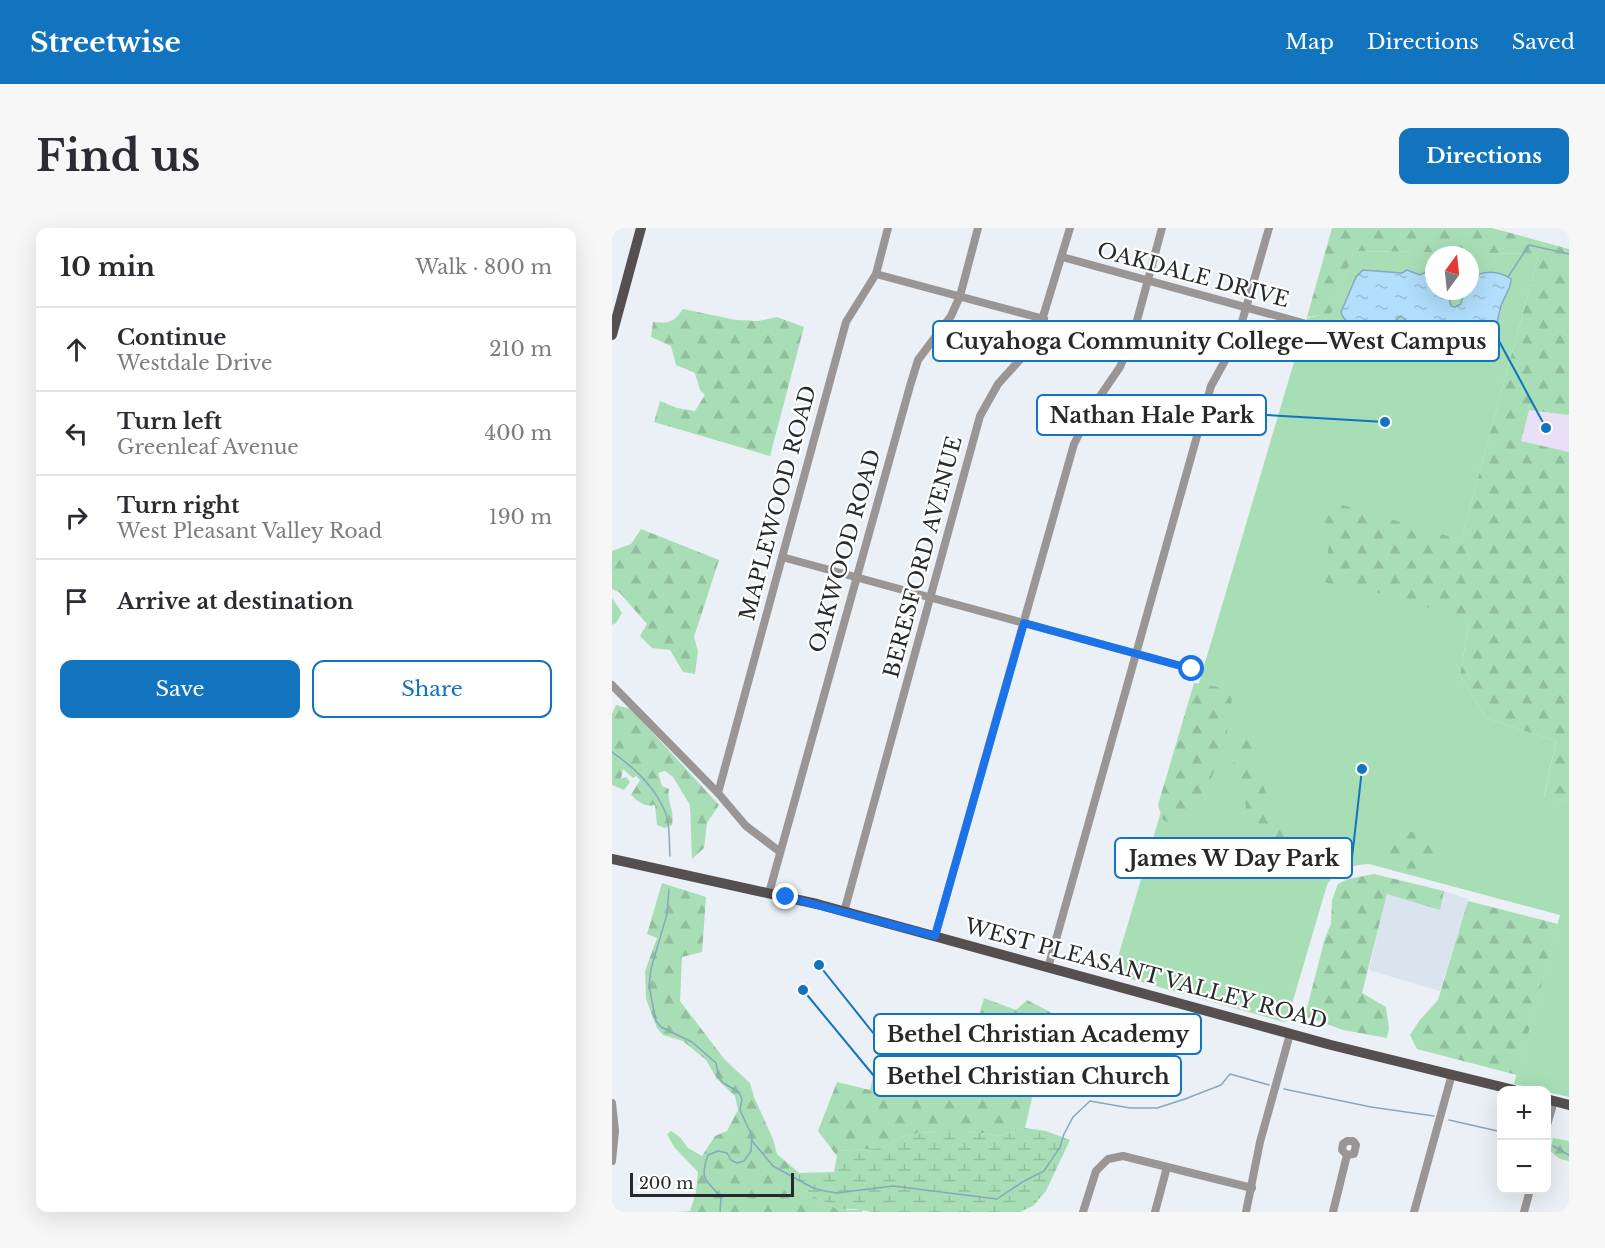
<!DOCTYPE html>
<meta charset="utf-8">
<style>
:root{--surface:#fff;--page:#f7f7f7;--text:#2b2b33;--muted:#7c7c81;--line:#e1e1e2;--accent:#1273bf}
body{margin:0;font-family:"Libre Baskerville",serif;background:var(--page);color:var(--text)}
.controls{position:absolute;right:18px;bottom:18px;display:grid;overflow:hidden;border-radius:12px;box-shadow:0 6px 24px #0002}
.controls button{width:54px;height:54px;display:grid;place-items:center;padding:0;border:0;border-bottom:2px solid var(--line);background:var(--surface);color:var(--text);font:30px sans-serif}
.compass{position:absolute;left:813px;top:18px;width:54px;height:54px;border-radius:50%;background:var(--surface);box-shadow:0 6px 24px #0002;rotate:15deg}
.scale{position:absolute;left:18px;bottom:15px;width:164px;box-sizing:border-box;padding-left:6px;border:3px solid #27292b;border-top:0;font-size:16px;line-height:21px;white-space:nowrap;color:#27292b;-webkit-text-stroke:4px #fff;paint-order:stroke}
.stop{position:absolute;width:18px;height:18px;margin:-14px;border:4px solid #1a73e8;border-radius:50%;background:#fff}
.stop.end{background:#1a73e8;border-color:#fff;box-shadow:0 2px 6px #0008}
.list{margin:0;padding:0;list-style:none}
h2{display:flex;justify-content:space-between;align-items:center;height:78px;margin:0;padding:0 24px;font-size:26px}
h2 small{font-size:20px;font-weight:400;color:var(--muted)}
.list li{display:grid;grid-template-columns:39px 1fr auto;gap:18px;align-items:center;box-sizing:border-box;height:84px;padding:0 24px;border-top:2px solid var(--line)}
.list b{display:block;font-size:22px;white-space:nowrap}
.list p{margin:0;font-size:20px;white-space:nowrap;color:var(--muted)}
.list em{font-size:20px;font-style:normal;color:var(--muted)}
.actions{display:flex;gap:12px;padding:18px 24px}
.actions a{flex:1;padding:14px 0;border:2px solid var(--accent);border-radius:12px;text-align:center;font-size:21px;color:var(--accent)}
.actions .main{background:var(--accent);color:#fff}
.icon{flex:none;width:33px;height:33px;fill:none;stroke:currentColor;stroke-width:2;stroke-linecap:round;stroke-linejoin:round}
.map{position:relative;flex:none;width:957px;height:984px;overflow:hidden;border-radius:12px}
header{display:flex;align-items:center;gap:36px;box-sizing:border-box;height:84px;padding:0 30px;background:var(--accent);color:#fff}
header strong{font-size:28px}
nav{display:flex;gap:33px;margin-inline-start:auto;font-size:21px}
.intro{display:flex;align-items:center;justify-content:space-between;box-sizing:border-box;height:144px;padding:0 36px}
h1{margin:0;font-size:42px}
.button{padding:15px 27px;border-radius:12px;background:var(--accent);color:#fff;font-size:21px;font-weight:700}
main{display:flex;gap:36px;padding:0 36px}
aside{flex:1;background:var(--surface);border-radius:12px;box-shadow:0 6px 24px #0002}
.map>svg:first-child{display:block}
</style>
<header>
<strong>Streetwise</strong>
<nav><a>Map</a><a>Directions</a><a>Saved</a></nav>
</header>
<div class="intro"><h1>Find us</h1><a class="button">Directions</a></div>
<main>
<aside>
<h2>10 min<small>Walk · 800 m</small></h2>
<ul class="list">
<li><svg class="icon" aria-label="ahead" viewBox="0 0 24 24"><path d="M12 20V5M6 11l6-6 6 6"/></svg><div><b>Continue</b><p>Westdale Drive</p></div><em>210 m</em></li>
<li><svg class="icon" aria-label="left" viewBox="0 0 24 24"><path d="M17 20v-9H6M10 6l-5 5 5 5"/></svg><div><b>Turn left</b><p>Greenleaf Avenue</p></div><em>400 m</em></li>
<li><svg class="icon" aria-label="right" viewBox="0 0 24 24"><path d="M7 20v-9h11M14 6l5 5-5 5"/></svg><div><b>Turn right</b><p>West Pleasant Valley Road</p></div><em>190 m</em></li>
<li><svg class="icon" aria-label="arrive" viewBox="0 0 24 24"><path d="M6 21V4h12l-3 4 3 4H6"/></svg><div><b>Arrive at destination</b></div></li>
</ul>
<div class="actions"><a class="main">Save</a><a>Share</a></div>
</aside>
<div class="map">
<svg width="957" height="984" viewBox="0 0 957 984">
<defs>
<pattern id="forest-firs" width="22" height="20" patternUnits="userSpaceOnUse" patternTransform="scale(1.5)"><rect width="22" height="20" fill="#a8deb6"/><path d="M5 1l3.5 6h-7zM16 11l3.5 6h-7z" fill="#91be9d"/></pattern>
<pattern id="wetland-marsh" width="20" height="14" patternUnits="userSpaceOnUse" patternTransform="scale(1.5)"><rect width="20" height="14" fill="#a8deb6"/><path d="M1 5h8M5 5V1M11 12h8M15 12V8" fill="none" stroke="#91be9d"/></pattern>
<pattern id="water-ripples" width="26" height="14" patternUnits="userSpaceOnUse" patternTransform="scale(1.5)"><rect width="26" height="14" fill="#b0defb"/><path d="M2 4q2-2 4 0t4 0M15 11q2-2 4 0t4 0" fill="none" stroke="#97bed7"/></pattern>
</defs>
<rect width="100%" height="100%" fill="#eaf0f5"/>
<!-- built -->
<polygon fill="#d9e4ef" points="832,663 857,671 828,763 757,742 775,666 828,681"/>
<!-- education -->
<polygon fill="#eae0f5" points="917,182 957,187 957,224 909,213"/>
<!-- green -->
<path fill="#a8deb6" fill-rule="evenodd" d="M742 23 927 26 849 312 857 395 848 447 874 490 944 513 932 569 957 575V869L902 856 948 687 757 636C738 637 725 641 715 657L675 793 672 794 501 746 695 90 719 85ZM822 27H858V63H822Z"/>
<!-- forest -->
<g fill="url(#forest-firs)">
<path d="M720 0H880L957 21V187L917 182 909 213 957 224V575L932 570 944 513 874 490 848 447 857 395C828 382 798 373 767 365 749 361 728 363 712 353L719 302 708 286 704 269 849 312 927 26 742 23 719 86 695 89Z"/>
<path d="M71 81 124 92 146 93 165 89 192 99 158 228 42 194 48 173 65 180 83 183 93 167 88 162 83 145 64 137 59 118 39 109 41 94C57 96 62 94 71 81Z"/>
<polygon points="29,301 107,332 82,409 86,423 83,446 71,444 58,422 40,420 28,408 35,396 7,364 0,361 0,323 19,316"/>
<polygon points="0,370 10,385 4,395 0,397"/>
<polygon points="582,455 612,460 620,471 614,511 601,546 584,585 568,599 551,592 546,577"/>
<path d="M4 477 19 481 107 577 95 595 92 620 80 631 78 577 61 549 53 543 46 545 50 558 57 561C54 572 63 581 60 597L53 600 45 597 43 577C32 579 27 574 19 567L28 552 24 548 21 550 11 541 9 551 14 549 18 554 12 562 0 557V486Z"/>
<polygon points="629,507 644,510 644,542 662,582 674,595 677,610 666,617 654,615 635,599 633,567 630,557 617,553"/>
<polygon points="790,603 814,606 823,625 822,638 813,645 783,643 768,635 774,616"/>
<polygon points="762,646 832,663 828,682 775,666 750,765 774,779 777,800 775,810 731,802 695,789 694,784 713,710 719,696 720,672 726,656 736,651"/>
<polygon points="50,655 94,669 90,724 70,729 68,773 113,832 138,855 142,869 161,911 165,926 187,945 184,958 227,982 251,982 250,984 64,984 78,983 84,964 86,944 62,919 55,906 59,903 68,909 76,920 90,928 103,908 115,903 126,882 123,868 105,851 94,832 71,813 51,807 45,800 34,771 33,743 45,710 35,706"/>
<polygon points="856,673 946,696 905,847 805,821 798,807 807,793 826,772"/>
<polygon points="372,770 404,782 415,772 440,785 413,900 388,908 356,903 324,903 295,907 269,920 227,923 225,928 206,903 225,854 258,862 267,822 290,830 304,794 360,810"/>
<polygon points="941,910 957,913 957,933 948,931 938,923"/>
</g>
<!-- wetland -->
<polygon fill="url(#wetland-marsh)" points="413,900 434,903 458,912 434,963 421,978 408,984 261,984 242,981 227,982 184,958 187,945 222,944 226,923 269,920 295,907 324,903 356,903 388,908"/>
<!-- water -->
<path fill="url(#water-ripples)" stroke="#87a8bd" stroke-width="1.5" d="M751 42 790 45 795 42 808 47 814 44 822 46V63H835L839 78 843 79 849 76 852 63H858V51C870 42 887 42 899 51 899 62 892 68 889 78 884 96 883 113 873 129L866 131 857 128 848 120 814 107 803 101 789 88C782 92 779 101 770 103 757 106 732 98 729 84L744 49Z"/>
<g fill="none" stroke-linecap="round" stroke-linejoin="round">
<!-- stream -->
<g stroke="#87a8bd" stroke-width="1.5">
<polyline points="896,49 917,17 957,26"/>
<path d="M0 524C23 540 46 562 55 589 58 601 57 615 58 628"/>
<path d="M57 661 55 686 39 741 37 758 44 793 49 799 80 814 104 835 107 850 111 855 127 864 130 871 128 882 140 908 139 923 132 933 125 935 119 932 115 925 106 923 96 927C86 955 97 952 109 970L108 984"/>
<polyline points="672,861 759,879 822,888"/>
<polyline points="837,892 890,904"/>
<polyline points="140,913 161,938 201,960 213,963 225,965 281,958 385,971 412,953 432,943 448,919 452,906 461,889 478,873 518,880 545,880 573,871 609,857 618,846 657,857"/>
<polyline points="941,918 957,927"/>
</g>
<!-- minor -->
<g stroke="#9a9696" stroke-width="8">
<polyline points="450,29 691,95 698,105"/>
<polyline points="264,46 432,91"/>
<polyline points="170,329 580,441"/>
<polyline points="0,457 106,565 134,598 167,623"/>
<polyline points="106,565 234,94 264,46 276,0"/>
<polyline points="157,665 298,158 306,132 339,88 348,68 366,0"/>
<polyline points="232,684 368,188 386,156 423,115 458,0"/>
<polyline points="323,708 462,216 482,177 508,139 520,111 550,0"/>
<polyline points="436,740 599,158 625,111 657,0"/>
<polyline points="0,875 3,903 0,933"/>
<polyline points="934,901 942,873"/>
<polyline points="471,984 484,943 496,931 511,928 640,960"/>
<polyline points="543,984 555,939"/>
<polyline points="634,984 648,914 678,806"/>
<polyline points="721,984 735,927 730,922 731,916 735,913 741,913 744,917 742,926 735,927"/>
<polyline points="802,984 840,846"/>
<polyline points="912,984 918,962"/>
</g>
<!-- major -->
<g stroke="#554f4f" stroke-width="10">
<polyline points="0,107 29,0"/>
<polyline points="0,631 205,676 719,817 902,862"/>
<polyline points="934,871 957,877"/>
</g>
</g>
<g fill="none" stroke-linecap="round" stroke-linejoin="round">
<!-- route -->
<polyline stroke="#1a73e8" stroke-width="8" points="174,669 323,708 412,395 580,441"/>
</g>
<g text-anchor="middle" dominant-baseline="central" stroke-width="4.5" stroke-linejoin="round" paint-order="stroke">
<!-- street labels -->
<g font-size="21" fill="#27292b" stroke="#fff">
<text transform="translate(581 47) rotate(15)">OAKDALE DRIVE</text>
<text transform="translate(166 275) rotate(-75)">MAPLEWOOD ROAD</text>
<text transform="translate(233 323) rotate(-74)">OAKWOOD ROAD</text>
<text transform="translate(311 329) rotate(-75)">BERESFORD AVENUE</text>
<text transform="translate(534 746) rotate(15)">WEST PLEASANT VALLEY ROAD</text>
</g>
</g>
<!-- callouts -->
<path fill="none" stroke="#1273bf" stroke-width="2" d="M934 200L887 113M773 194L654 187M750 541L740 630M207 737L262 806M191 762L262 848"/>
<g fill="#1273bf" stroke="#fff" stroke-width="2">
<circle cx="934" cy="200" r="6"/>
<circle cx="773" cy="194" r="6"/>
<circle cx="750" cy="541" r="6"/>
<circle cx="207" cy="737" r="6"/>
<circle cx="191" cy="762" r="6"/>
</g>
<g fill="#fff" stroke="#1273bf" stroke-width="2">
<rect x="321" y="93" width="566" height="40" rx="6"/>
<rect x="425" y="167" width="229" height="40" rx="6"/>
<rect x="503" y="610" width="237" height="40" rx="6"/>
<rect x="262" y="786" width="327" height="40" rx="6"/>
<rect x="262" y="828" width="307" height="40" rx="6"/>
</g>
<g font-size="22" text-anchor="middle" font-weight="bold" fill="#27292b">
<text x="604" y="121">Cuyahoga Community College—West Campus</text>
<text x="540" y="195">Nathan Hale Park</text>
<text x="622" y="638">James W Day Park</text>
<text x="426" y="814">Bethel Christian Academy</text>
<text x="416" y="856">Bethel Christian Church</text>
</g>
</svg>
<div class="controls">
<button>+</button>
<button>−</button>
</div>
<svg class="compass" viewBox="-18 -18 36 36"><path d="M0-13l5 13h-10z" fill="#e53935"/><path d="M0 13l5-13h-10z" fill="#7c7c81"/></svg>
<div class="scale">200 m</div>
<div class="stop" style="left:580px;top:441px"></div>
<div class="stop end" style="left:174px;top:669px"></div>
</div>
</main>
